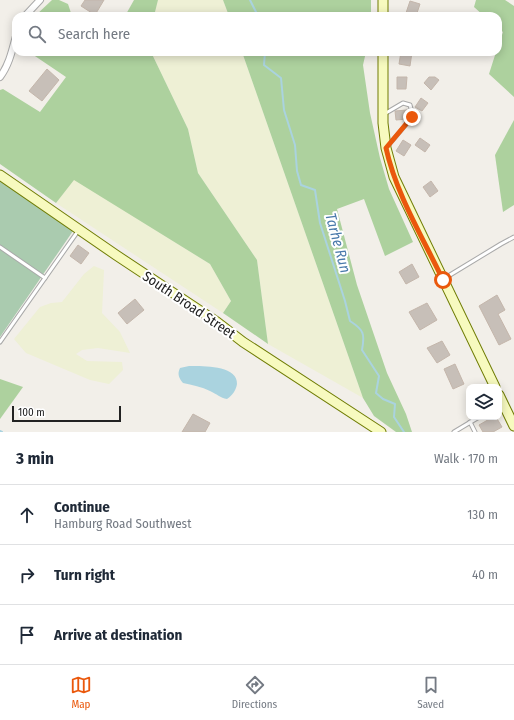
<!DOCTYPE html>
<meta charset="utf-8">
<style>
:root{--surface:#fff;--page:#f2f2f3;--text:#1f2937;--muted:#747a83;--line:#e0e1e3;--accent:#ea580c}
body{margin:0;font-family:"Fira Sans Condensed",sans-serif;background:var(--page);color:var(--text)}
.controls{position:absolute;right:12px;bottom:12px;display:grid;overflow:hidden;border-radius:8px;box-shadow:0 2px 10px #0003}
.controls button{width:36px;height:36px;display:grid;place-items:center;padding:0;border:0;border-bottom:1px solid var(--line);background:var(--surface);color:var(--text);font:20px sans-serif}
.scale{position:absolute;left:12px;bottom:10px;width:109px;box-sizing:border-box;padding-left:4px;border:2px solid #222;border-top:0;font-size:11px;line-height:14px;white-space:nowrap;color:#222;-webkit-text-stroke:3px #fff;paint-order:stroke}
.stop{position:absolute;width:12px;height:12px;margin:-9px;border:3px solid #ea580c;border-radius:50%;background:#fff}
.stop.end{background:#ea580c;border-color:#fff;box-shadow:0 1px 4px #0008}
.list{margin:0;padding:0;list-style:none}
h2{display:flex;justify-content:space-between;align-items:center;height:52px;margin:0;padding:0 16px;font-size:17px}
h2 small{font-size:13px;font-weight:400;color:var(--muted)}
.list li{display:grid;grid-template-columns:26px 1fr auto;gap:12px;align-items:center;box-sizing:border-box;height:60px;padding:0 16px;border-top:1px solid var(--line)}
.list b{display:block;font-size:15px;white-space:nowrap}
.list p{margin:0;font-size:13px;white-space:nowrap;color:var(--muted)}
.list em{font-size:13px;font-style:normal;color:var(--muted)}
.icon{flex:none;width:22px;height:22px;fill:none;stroke:currentColor;stroke-width:2;stroke-linecap:round;stroke-linejoin:round}
.map{position:relative;flex:none;width:514px;height:432px;overflow:hidden}
.search{position:absolute;background:var(--surface);box-shadow:0 2px 10px #0003;left:12px;right:12px;top:12px;height:44px;display:flex;align-items:center;gap:10px;box-sizing:border-box;padding:0 14px;border-radius:12px;color:var(--muted);font-size:15px}
.sheet{height:232px;background:var(--surface)}
nav{display:flex;justify-content:space-around;align-items:center;box-sizing:border-box;height:56px;border-top:1px solid var(--line);background:var(--surface);font-size:11px;color:var(--muted)}
nav a{display:grid;justify-items:center;gap:2px}
nav .on{color:var(--accent)}
.map>svg:first-child{display:block}
</style>
<div class="map">
<svg width="514" height="432" viewBox="0 0 514 432">
<rect width="100%" height="100%" fill="#f2efe9"/>
<!-- farmland -->
<g fill="#eef0d5">
<polygon points="158,0 223,0 229,16 154,16"/>
<polygon points="151,52 242,52 363,398 268,344 257,260 198,173 188,129"/>
<polygon points="74,179 210,264 231,301 223,313 56,203"/>
<polygon points="94,266 104,270 102,313 120,332 130,353 98,348 82,350 76,354 87,361 122,362 123,370 109,384 90,380 26,353 14,339 40,307 51,303 62,302 84,274"/>
</g>
<!-- forest -->
<g fill="#add19e">
<polygon points="52,0 59,0 68,4 72,16 35,16"/>
<polygon points="134,0 158,0 154,16 125,16"/>
<polygon points="223,0 371,0 371,16 229,16"/>
<polygon points="476,0 505,0 514,6 514,97 489,74 496,52 498,52 498,47 503,32 498,28 498,16 484,16 474,7"/>
<polygon points="29,52 151,52 188,129 198,173 257,260 268,344 223,313 231,301 210,264 74,180 56,203 0,164 0,90 3,89 40,112 66,77"/>
<polygon points="242,52 366,52 363,65 370,113 380,158 389,189 413,242 385,256 364,199 337,209 357,285 387,373 406,414 412,432 396,432 374,416 363,398"/>
<polygon points="514,120 514,205 503,212 495,155"/>
<polygon points="0,379 23,387 0,419"/>
</g>
<!-- cemetery -->
<polygon fill="#aacbaf" points="0,181 73,231 0,337"/>
<!-- water -->
<path fill="#aad3df" d="M189 366C202 366 238 365 237 384 236 390 233 395 227 399 220 398 217 394 210 391 202 387 192 385 183 383 179 378 177 374 180 368Z"/>
<g fill="none" stroke-linecap="round" stroke-linejoin="round">
<!-- stream -->
<g stroke="#aad3df" stroke-width="2">
<polyline points="250,0 258,16"/>
<path d="M265 52 264 65 281 78 284 110 295 145 297 171 301 185 315 190 320 223 345 301 350 321C364 330 365 334 362 350L379 376 376 393 383 399 395 404 394 417 404 432"/>
<polyline points="0,431 2,432"/>
</g>
</g>
<!-- building -->
<g fill="#c7bfb8" stroke="#c4b6ab">
<polygon points="85,0 104,0 95,15 81,6"/>
<polygon points="410,1 420,4 416,16 405,16"/>
<polygon points="401,52 412,52 410,66 399,64"/>
<polygon points="47,69 59,80 42,101 29,91"/>
<polygon points="397,77 407,77 406,89 397,89"/>
<polygon points="429,77 435,77 439,80 431,90 424,83"/>
<polygon points="421,98 428,103 422,111 415,107"/>
<polygon points="407,110 408,118 407,119 396,120 395,111"/>
<polygon points="420,138 430,145 425,152 415,145"/>
<polygon points="403,140 411,145 404,156 396,151"/>
<polygon points="431,181 438,191 430,197 423,187"/>
<polygon points="78,245 89,253 81,264 70,256"/>
<polygon points="412,264 419,277 406,284 399,272"/>
<polygon points="497,295 505,310 498,314 511,339 499,345 479,306"/>
<polygon points="135,299 144,310 127,324 118,313"/>
<polygon points="427,303 437,320 420,330 409,312"/>
<polygon points="442,341 450,355 437,363 427,348"/>
<polygon points="455,364 464,384 453,389 444,369"/>
<polygon points="193,414 210,423 205,432 182,432"/>
<polygon points="493,417 496,417 502,427 493,432 483,432 479,425"/>
</g>
<g fill="none" stroke-linecap="round" stroke-linejoin="round">
<!-- lane casing -->
<g stroke="#a9a9a9" stroke-width="5">
<g id="lane">
<path d="M386 113 403 103 410 105C412 112 413 116 409 121L387 147"/>
<polyline points="0,247 45,278"/>
<polyline points="445,278 501,244 514,237"/>
<polyline points="0,342 78,231"/>
<polyline points="470,422 475,432"/>
<polyline points="454,432 479,417"/>
</g>
</g>
<!-- street casing -->
<g stroke="#a9a9a9" stroke-width="8">
<g id="street">
<polyline points="25,16 40,0"/>
<path d="M0 77C9 65 12 51 16 36"/>
</g>
</g>
<!-- secondary casing -->
<g stroke="#707d05" stroke-width="11">
<g id="secondary">
<polyline points="383,16 383,0"/>
<polyline points="383,52 383,123 386,148 394,177 495,387"/>
<polyline points="0,175 116,255 217,322 243,342 381,432"/>
<polyline points="499,395 514,426"/>
</g>
</g>
<!-- lane -->
<use href="#lane" stroke="#fff" stroke-width="3"/>
<!-- street -->
<use href="#street" stroke="#fff" stroke-width="6"/>
<!-- secondary -->
<use href="#secondary" stroke="#f7fabf" stroke-width="9"/>
</g>
<g fill="none" stroke-linecap="round" stroke-linejoin="round">
<!-- route -->
<path stroke="#ea580c" stroke-width="5" d="M412 117 386 148C396 194 423 238 443 280"/>
</g>
<g text-anchor="middle" dominant-baseline="central" stroke-width="4" stroke-linejoin="round" paint-order="stroke">
<!-- street labels -->
<g font-size="14" fill="#222" stroke="#fff">
<text transform="translate(189 305) rotate(34)">South Broad Street</text>
</g>
<!-- water labels -->
<g font-size="15" font-style="italic" fill="#4a7aab" stroke="#fff">
<text transform="translate(338 243) rotate(75)">Tarhe Run</text>
</g>
</g>
</svg>
<div class="controls">
<button><svg class="icon" aria-label="layers" viewBox="0 0 24 24"><path d="M12 4l9 5-9 5-9-5zM3 14l9 5 9-5"/></svg></button>
</div>
<div class="scale">100 m</div>
<div class="stop" style="left:443px;top:280px"></div>
<div class="stop end" style="left:412px;top:117px"></div>
<div class="search"><svg class="icon" aria-label="search" viewBox="0 0 24 24"><circle cx="10" cy="10" r="6"/><path d="M15 15l6 6"/></svg>Search here</div>
</div>
<section class="sheet">
<h2>3 min<small>Walk · 170 m</small></h2>
<ul class="list">
<li><svg class="icon" aria-label="ahead" viewBox="0 0 24 24"><path d="M12 20V5M6 11l6-6 6 6"/></svg><div><b>Continue</b><p>Hamburg Road Southwest</p></div><em>130 m</em></li>
<li><svg class="icon" aria-label="right" viewBox="0 0 24 24"><path d="M7 20v-9h11M14 6l5 5-5 5"/></svg><div><b>Turn right</b></div><em>40 m</em></li>
<li><svg class="icon" aria-label="arrive" viewBox="0 0 24 24"><path d="M6 21V4h12l-3 4 3 4H6"/></svg><div><b>Arrive at destination</b></div></li>
</ul>
</section>
<nav>
<a class="on"><svg class="icon" aria-label="map" viewBox="0 0 24 24"><path d="M3 6l6-2 6 2 6-2v14l-6 2-6-2-6 2zM9 4v14M15 6v14"/></svg>Map</a>
<a><svg class="icon" aria-label="directions" viewBox="0 0 24 24"><path d="M12 3l9 9-9 9-9-9zM9 14v-3h6M13 9l2 2-2 2"/></svg>Directions</a>
<a><svg class="icon" aria-label="saved" viewBox="0 0 24 24"><path d="M7 4h10v16l-5-4-5 4z"/></svg>Saved</a>
</nav>
